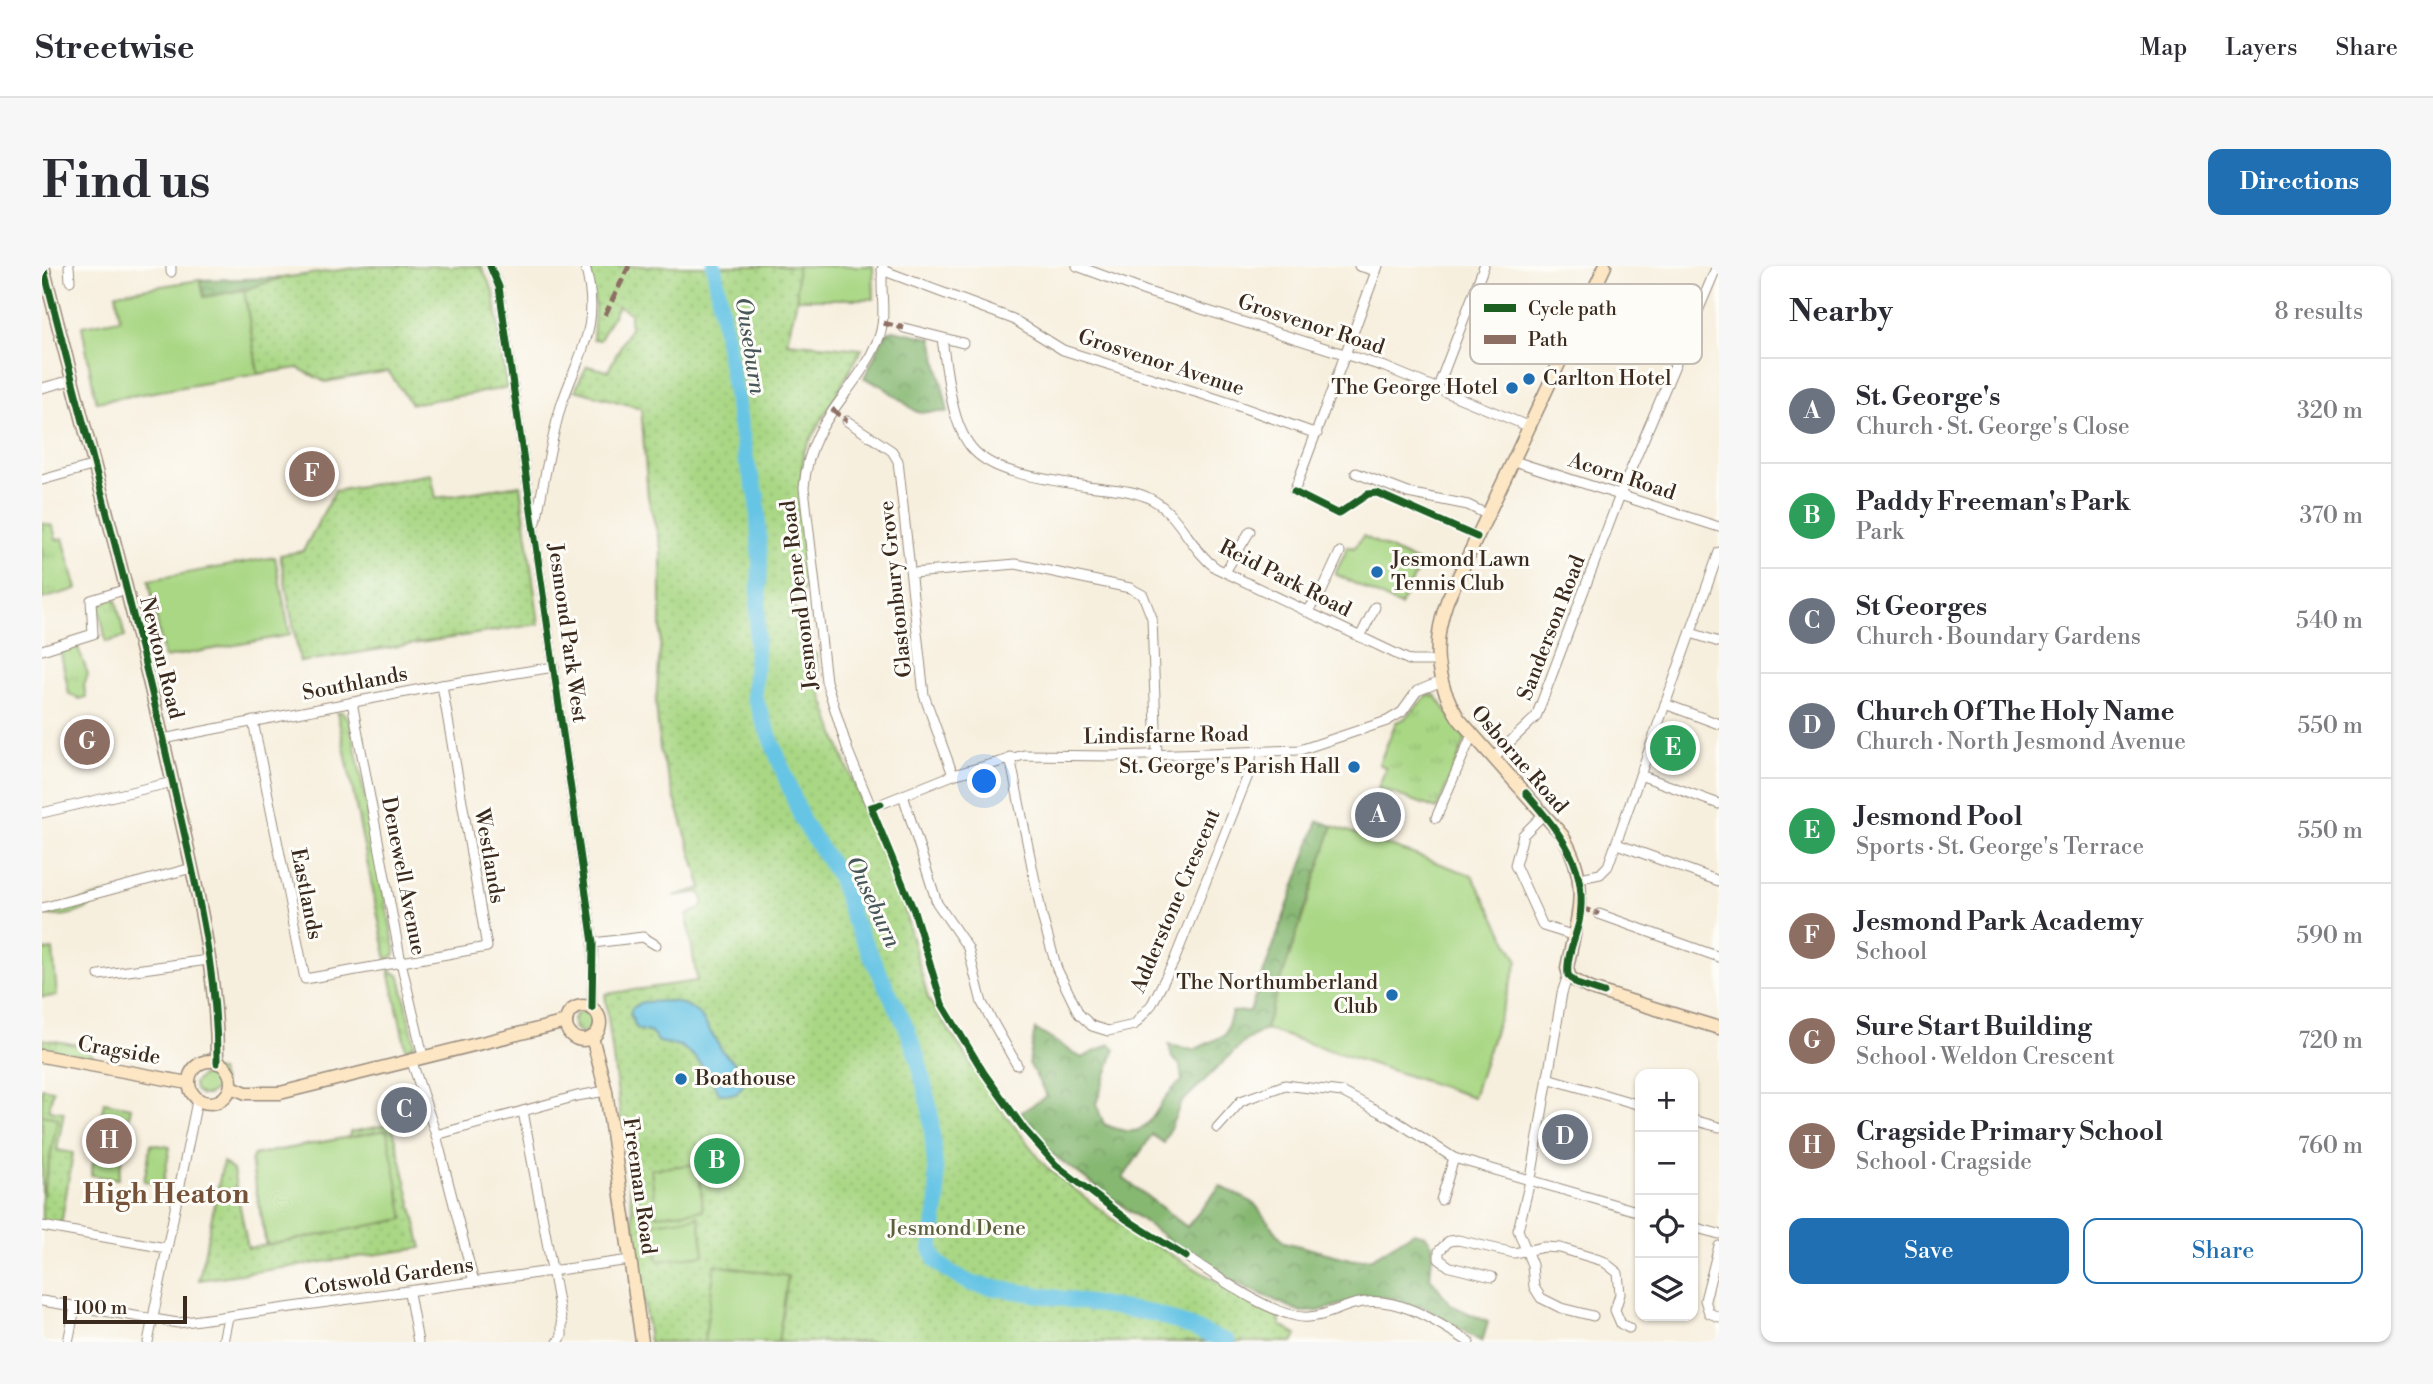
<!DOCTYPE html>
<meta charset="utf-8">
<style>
:root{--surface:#fff;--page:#f7f7f7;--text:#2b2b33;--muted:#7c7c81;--line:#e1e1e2;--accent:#1f6fb2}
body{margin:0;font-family:"Libre Bodoni",serif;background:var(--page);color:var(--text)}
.controls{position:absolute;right:21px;bottom:21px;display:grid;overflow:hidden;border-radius:14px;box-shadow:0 2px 5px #0004}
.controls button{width:63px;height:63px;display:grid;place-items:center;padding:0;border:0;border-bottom:2px solid var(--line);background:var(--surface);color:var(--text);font:35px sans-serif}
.scale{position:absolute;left:21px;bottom:18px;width:124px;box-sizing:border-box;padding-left:7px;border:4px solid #3b2a1e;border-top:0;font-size:19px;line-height:24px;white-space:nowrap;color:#3b2a1e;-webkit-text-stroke:5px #fdfcf7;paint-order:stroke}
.you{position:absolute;left:943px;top:516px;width:24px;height:24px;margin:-18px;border:5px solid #fff;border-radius:50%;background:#1a73e8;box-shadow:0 0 0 10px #1a73e833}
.badge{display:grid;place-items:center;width:46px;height:46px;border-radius:50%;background:var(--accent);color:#fff;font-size:23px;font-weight:700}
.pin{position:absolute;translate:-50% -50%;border:4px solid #fff;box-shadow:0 2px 7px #0006}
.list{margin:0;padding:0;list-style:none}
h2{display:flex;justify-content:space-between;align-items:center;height:91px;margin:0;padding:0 28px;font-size:30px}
h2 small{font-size:23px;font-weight:400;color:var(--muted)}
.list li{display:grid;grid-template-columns:46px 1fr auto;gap:21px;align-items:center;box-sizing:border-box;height:105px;padding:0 28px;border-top:2px solid var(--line)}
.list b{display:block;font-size:26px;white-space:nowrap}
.list p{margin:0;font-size:23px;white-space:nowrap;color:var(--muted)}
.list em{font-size:23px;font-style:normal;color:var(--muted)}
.actions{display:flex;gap:14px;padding:21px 28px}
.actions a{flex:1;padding:16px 0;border:2px solid var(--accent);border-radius:14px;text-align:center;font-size:24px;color:var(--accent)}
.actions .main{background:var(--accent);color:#fff}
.icon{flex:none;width:38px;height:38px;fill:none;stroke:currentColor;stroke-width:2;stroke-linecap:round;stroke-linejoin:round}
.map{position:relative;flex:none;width:1677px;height:1076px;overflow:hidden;border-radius:14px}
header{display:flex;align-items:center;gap:42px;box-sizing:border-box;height:98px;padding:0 35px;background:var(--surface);border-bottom:2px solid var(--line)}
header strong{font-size:33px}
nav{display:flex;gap:38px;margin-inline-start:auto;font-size:24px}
.intro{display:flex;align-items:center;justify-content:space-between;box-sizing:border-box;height:168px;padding:0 42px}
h1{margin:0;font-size:49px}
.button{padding:18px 32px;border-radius:14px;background:var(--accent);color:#fff;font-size:24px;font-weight:700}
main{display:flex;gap:42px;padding:0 42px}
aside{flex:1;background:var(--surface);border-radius:14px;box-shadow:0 2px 5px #0004}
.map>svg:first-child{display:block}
</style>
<header>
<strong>Streetwise</strong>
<nav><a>Map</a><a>Layers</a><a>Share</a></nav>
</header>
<div class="intro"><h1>Find us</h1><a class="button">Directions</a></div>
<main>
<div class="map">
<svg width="1677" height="1076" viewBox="0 0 1677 1076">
<defs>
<pattern id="grass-tufts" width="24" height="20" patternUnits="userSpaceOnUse" patternTransform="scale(1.75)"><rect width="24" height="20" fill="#a9d784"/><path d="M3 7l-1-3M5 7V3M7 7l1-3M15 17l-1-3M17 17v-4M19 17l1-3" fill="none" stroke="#92b972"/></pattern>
<pattern id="forest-crowns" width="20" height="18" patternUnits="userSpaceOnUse" patternTransform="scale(1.75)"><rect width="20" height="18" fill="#86b872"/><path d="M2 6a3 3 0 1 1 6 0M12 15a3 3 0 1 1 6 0" fill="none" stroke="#6f965d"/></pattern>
<pattern id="park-dots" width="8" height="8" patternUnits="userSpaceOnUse" patternTransform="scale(1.75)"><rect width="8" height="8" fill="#a9d784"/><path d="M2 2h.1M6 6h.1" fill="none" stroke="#92b972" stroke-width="1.8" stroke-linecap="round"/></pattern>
</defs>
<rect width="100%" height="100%" fill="#fdfcf7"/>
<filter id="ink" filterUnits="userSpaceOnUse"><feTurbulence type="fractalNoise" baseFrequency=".0143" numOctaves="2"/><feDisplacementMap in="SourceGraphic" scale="14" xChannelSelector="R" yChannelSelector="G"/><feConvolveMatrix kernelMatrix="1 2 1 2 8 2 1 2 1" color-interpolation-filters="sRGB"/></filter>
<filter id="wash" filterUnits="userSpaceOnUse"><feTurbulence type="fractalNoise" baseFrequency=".00686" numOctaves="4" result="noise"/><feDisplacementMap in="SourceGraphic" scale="28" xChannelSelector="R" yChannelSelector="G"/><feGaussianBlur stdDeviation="1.57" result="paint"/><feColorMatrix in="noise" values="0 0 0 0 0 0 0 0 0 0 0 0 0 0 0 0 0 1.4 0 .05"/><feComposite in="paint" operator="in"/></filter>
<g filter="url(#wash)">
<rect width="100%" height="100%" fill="#f7efde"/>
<!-- grass -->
<g fill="url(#grass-tufts)" stroke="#728051" stroke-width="2">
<polygon points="0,257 11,260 14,274 21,272 35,323 0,333"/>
<polygon points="69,332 74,334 83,371 64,376 57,341"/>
<polygon points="35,379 46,408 42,420 44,431 38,433 27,428 19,388 25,382"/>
<polygon points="1386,429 1394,430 1424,473 1395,543 1336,522 1344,502 1337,498 1354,456 1362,453"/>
<polygon points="295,446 300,446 308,455 353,682 353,688 345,695"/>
<path d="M62 628C49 645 21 655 0 647Z"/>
<polygon points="347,704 358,710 373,778 364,784"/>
<circle cx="542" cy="756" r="11"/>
<polygon points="1,773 42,780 53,792 0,782"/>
<polygon points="166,804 178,805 181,819 166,829 159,829 153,824 152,817"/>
</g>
<!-- forest -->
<g fill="url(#forest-crowns)" stroke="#607148" stroke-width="2">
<polygon points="239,12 240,19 208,61 202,24 162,31 158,14"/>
<polygon points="851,64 890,72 906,146 875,146 840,120 822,112 843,68"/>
<path d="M1276 555 1291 560 1223 763 1203 775 1139 837 1122 877 1110 869 1081 912 1145 961 1178 920 1212 937 1242 976 1312 994 1330 992 1372 966 1383 969 1391 979 1388 1011 1409 1039 1446 1056 1440 1076 1378 1039 1374 1041 1346 1032 1328 1030 1277 1045 1259 1046 1192 1016 1143 986 1009 887 978 847 1005 830 987 797 993 763 1040 792 1068 778 1073 783 1054 838 1062 858C1115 882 1105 841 1140 815L1138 799 1130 792 1127 779 1152 784 1183 769 1190 746 1208 745Z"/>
</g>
<!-- park -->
<g fill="url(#park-dots)" stroke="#728051" stroke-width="2">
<polygon points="328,0 439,0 452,27 465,122 369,138 346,105 283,116 256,102 216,108 202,24 239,12"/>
<polygon points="547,0 755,0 755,33 745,76 820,83 762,185 757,241 765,317 753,339 755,369 774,389 780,430 800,488 861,638 886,732 962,847 1005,902 1080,960 1238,1052 1238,1059 1255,1069 1251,1076 607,1076 563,728 655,715 645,649 658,643 662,637 658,626 632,630 660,622 618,484 614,436 619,371 619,282 606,231 599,142 533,124 545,100 566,105 588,62 588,47 576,40 558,74 551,73 553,39"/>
<polygon points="389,208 394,232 478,219 497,358 258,396 238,289 261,285 293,225"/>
<polygon points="0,822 11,824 7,844 22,846 15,884 31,887 19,959 0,956"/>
<polygon points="350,858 380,982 157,1014 181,896 191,904 206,982 224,979 209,895 212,889 307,871 308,866"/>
</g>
<!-- garden -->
<g fill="#a9d784" stroke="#728051" stroke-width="2">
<polygon points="755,0 831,0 832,33 755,33"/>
<polygon points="158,14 162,31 202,24 216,108 54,136 40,60 78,53 74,27"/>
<polygon points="1321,270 1379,298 1358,340 1293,308 1306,280 1312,282"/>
<polygon points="233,291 248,369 122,392 107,314"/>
<polygon points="1291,560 1430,609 1476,695 1431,831 1223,763"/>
<polygon points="11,684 15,730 0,731 0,685"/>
<polygon points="62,836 89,841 84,868 57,863"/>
<polygon points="0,849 16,852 0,931"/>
<polygon points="345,864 362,953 225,979 209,895 212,889"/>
<polygon points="109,878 128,881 121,919 102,915"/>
<polygon points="54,881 81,886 76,913 49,909"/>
<polygon points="656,898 661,944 614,949 609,903"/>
<polygon points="657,951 662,989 616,995 611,957"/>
<polygon points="673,999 746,1010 736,1076 662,1076"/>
</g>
<!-- water -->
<polygon fill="#66c4e5" stroke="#507782" stroke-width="2" points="630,735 646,740 658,749 681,786 699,803 702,818 694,828 678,828 654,792 638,780 617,776 609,767 595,763 588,748 590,742 601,736"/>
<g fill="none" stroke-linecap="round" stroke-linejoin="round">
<!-- river -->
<polyline stroke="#66c4e5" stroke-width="16" points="672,0 704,194 715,230 718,299 712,430 761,556 796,609 811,653 865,763 876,793 888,844 896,933 889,983 894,995 906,1005 930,1018 1115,1048 1186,1076"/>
</g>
</g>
<g filter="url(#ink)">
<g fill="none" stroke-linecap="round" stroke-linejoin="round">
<!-- street casing -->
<g stroke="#998c7e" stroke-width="11">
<g id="street">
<polyline points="27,0 28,15"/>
<polyline points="448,0 457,21 551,677 550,742"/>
<polyline points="1035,0 1103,25 1343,101 1488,161"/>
<polyline points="1317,0 1334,5"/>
<polyline points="840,4 971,53 1021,84 1185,136 1275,168"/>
<polyline points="129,6 129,0"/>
<polyline points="862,62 921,77"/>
<path d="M900 72C916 195 923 202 1046 220 1066 223 1090 223 1109 233 1138 248 1148 283 1174 302L1369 395H1394"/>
<polyline points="1396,121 1442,0"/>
<polyline points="0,122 30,114"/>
<polyline points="805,155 850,185 856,195 882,429 911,509"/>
<polyline points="1472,195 1677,261"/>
<polyline points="1314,207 1366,227 1426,239 1446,249"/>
<polyline points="0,214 53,199"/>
<polyline points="1252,226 1336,0"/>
<path d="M494 256C502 217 508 177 519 140 537 86 560 61 543 0"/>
<polyline points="1183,306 1208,265"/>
<polyline points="871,307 974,298 1088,322 1101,329 1110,352 1115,489"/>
<polyline points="1265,346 1280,325 1298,286"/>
<polyline points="1649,367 1677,376"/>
<polyline points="1318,371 1333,341"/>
<polyline points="0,384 51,368 49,334 85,323"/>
<polyline points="310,436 359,696 381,790"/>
<polyline points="1623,438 1677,458"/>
<polyline points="211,455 263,713 445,681 400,419"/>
<polyline points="121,473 400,419 512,401"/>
<polyline points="968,491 1000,650 1015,703 1037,748 1050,760 1066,765 1092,759 1110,738 1132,695 1207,507 1210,486"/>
<polyline points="1451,492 1494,451 1578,229 1675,0"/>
<polyline points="1598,509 1677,538"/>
<polyline points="861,529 895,637 926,682 940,737 975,799"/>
<polyline points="839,538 911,509 982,489 1071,490 1258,484 1345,455 1360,446 1375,425 1398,416"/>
<path d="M829 541 806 485 784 415 762 222C767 152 812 131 836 74 846 49 837 26 841 0"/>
<polyline points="0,547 131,516"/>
<polyline points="1502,548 1481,569 1473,599 1501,660 1533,670"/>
<polyline points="1394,552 1430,469"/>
<polyline points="1575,578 1677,615"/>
<polyline points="1538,612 1558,608 1566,600 1677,286"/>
<polyline points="0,642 150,602"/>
<polyline points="1557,648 1677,691"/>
<polyline points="551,677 601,671 614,679"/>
<polyline points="57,709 166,694"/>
<polyline points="1526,709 1520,727 1490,907 1476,964 1490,999 1492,1021 1499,1032 1519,1042 1551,1050"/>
<polyline points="369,793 394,869 432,1016"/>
<polyline points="1505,812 1598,839"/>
<polyline points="481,845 520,1058 520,1070 516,1076"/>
<polyline points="1651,854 1677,861"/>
<polyline points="1175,862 1199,835 1243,819 1300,826 1351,853 1412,892 1598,946"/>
<polyline points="394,869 535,830 564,825"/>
<polyline points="1399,934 1412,892"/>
<polyline points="0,960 124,982"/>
<polyline points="1651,961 1677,968"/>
<polyline points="1677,980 1663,1034 1667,1047 1677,1051"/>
<path d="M1144 991C1178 1011 1215 1041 1254 1050 1274 1055 1293 1043 1312 1038 1353 1027 1394 1055 1427 1076"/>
<polyline points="1450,1011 1408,1001 1397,993 1397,985 1407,975 1416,974 1472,987 1502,981 1518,982 1561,995 1576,1007 1578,1028 1573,1044 1579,1058 1587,1062"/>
<polyline points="367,1027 376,1076"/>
<polyline points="0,1035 136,1057 588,994"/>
<polyline points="26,1076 33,1042"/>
<polyline points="106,1076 155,835"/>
<polyline points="181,1076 186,1051"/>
</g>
</g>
<!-- secondary casing -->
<g stroke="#998c7e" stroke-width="15">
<g id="secondary">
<path d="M1 0C44 171 92 342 130 514 151 606 176 702 175 797"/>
<path d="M1563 0 1405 335C1390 378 1392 414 1417 453L1520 569C1550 618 1535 650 1525 702L1528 712 1549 723 1677 762"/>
<circle cx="541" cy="757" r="17"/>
<polyline points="550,771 564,825 600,1076"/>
<polyline points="0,790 146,817"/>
<circle cx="168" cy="816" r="21"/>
<polyline points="190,821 204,827 238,827 524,756"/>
</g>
</g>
<!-- street -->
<use href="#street" stroke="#fff" stroke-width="9"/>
<!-- secondary -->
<use href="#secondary" stroke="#fce6c4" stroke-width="12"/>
<!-- quiet -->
<g stroke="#8d6e63" stroke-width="5" stroke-dasharray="10 5" stroke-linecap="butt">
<polyline points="563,49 587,0"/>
<polyline points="841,57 862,62"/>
<polyline points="790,143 805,155"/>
<polyline points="1539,642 1557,648"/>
</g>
<!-- cycleway casing -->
<g stroke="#fdfcf7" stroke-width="11">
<g id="cycleway">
<path d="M1 0C44 171 92 342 130 514 151 606 176 702 175 797"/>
<polyline points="448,0 457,21 551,677 550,742"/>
<polyline points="1252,226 1296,248 1326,228 1335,227 1435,271"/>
<path d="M1484 527C1517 566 1548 601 1537 656 1533 673 1524 691 1526 709L1535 718 1562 727"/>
<polyline points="839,538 829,541 872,645 900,738 942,807 982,863 1014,899 1084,953 1144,991"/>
</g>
</g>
<!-- cycleway -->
<use href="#cycleway" stroke="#1b5e20" stroke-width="7"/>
</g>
</g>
<!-- markers -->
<g fill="#1f6fb2" stroke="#fdfcf7" stroke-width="2.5">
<circle cx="1487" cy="113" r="7"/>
<circle cx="1470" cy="122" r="7"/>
<circle cx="1335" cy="306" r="7"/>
<circle cx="1312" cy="501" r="7"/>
<circle cx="1350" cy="729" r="7"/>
<circle cx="639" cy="813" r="7"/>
</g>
<g text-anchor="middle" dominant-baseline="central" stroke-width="6" stroke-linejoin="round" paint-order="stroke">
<!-- street labels -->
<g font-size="21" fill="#3b2a1e" stroke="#fdfcf7">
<text transform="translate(1269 59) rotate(18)">Grosvenor Road</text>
<text transform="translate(1119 97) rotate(18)">Grosvenor Avenue</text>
<text transform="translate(1580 211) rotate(18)">Acorn Road</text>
<text transform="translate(1243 313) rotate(27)">Reid Park Road</text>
<text transform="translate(854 323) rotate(-96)">Glastonbury Grove</text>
<text transform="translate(758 329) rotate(-97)">Jesmond Dene Road</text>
<text transform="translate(1510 362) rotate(-69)">Sanderson Road</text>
<text transform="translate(525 367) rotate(82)">Jesmond Park West</text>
<text transform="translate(119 392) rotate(76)">Newton Road</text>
<text transform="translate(313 418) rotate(-11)">Southlands</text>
<text transform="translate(1124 470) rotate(-1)">Lindisfarne Road</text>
<text transform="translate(1477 494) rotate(49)">Osborne Road</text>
<text transform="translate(447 590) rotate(80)">Westlands</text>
<text transform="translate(361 610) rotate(79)">Denewell Avenue</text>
<text transform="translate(264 628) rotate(79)">Eastlands</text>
<text transform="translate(1134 635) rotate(-67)">Adderstone Crescent</text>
<text transform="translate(77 785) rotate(10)">Cragside</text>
<text transform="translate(597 920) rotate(82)">Freeman Road</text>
<text transform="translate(347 1011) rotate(-8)">Cotswold Gardens</text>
</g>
<!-- poi labels -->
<g font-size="21" fill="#3b2a1e" stroke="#fdfcf7" text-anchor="start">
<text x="1501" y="113">Carlton Hotel</text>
<text x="1456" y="122" text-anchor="end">The George Hotel</text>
<text x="1349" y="294">Jesmond Lawn<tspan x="1349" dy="24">Tennis Club</tspan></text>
<text x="1298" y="501" text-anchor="end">St. George's Parish Hall</text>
<text x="1336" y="717" text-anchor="end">The Northumberland<tspan x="1336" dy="24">Club</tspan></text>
<text x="653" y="813">Boathouse</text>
</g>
<!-- park labels -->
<g font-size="21" fill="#5c5e3d" stroke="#fdfcf7">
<text x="915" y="963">Jesmond Dene</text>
</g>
<!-- water labels -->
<g font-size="23" font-style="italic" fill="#48585a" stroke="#fdfcf7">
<text transform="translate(708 80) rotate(81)">Ouseburn</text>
<text transform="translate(831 636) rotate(65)">Ouseburn</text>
</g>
<!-- district labels -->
<g font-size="28" font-weight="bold" fill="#755238" stroke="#fdfcf7">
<text x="124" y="928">High Heaton</text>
</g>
</g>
<!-- legend -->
<rect x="1428" y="18" width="232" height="80" rx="10" fill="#fdfcf7" stroke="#c3bdb6" stroke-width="2"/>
<rect x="1442" y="38" width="32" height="8" fill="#1b5e20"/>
<rect x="1442" y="69" width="32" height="9" fill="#8d6e63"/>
<g font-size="19" fill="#3b2a1e">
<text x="1486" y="49">Cycle path</text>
<text x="1486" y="80">Path</text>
</g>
</svg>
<div class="controls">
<button>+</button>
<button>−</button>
<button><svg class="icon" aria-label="locate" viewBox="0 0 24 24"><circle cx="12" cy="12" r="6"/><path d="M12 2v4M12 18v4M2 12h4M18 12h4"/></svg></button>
<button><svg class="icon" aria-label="layers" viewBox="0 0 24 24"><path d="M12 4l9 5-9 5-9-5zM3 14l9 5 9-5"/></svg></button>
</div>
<div class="scale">100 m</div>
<div class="you"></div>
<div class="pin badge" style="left:1336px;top:549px;background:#6b7280">A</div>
<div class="pin badge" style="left:675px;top:895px;background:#2e9e5b">B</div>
<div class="pin badge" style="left:362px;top:844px;background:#6b7280">C</div>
<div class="pin badge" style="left:1523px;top:871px;background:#6b7280">D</div>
<div class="pin badge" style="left:1631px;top:482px;background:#2e9e5b">E</div>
<div class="pin badge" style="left:270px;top:208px;background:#8d6e63">F</div>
<div class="pin badge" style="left:45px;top:476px;background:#8d6e63">G</div>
<div class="pin badge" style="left:67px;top:875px;background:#8d6e63">H</div>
</div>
<aside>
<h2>Nearby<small>8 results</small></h2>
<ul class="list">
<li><span class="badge" style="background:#6b7280">A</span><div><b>St. George's</b><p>Church · St. George's Close</p></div><em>320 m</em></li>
<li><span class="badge" style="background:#2e9e5b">B</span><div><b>Paddy Freeman's Park</b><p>Park</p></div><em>370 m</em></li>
<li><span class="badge" style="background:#6b7280">C</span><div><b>St Georges</b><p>Church · Boundary Gardens</p></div><em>540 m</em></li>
<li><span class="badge" style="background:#6b7280">D</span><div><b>Church Of The Holy Name</b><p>Church · North Jesmond Avenue</p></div><em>550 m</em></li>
<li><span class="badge" style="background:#2e9e5b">E</span><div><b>Jesmond Pool</b><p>Sports · St. George's Terrace</p></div><em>550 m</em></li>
<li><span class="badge" style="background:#8d6e63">F</span><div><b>Jesmond Park Academy</b><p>School</p></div><em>590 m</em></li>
<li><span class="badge" style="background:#8d6e63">G</span><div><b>Sure Start Building</b><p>School · Weldon Crescent</p></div><em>720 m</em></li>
<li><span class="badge" style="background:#8d6e63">H</span><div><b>Cragside Primary School</b><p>School · Cragside</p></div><em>760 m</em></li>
</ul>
<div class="actions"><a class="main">Save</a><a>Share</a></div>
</aside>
</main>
